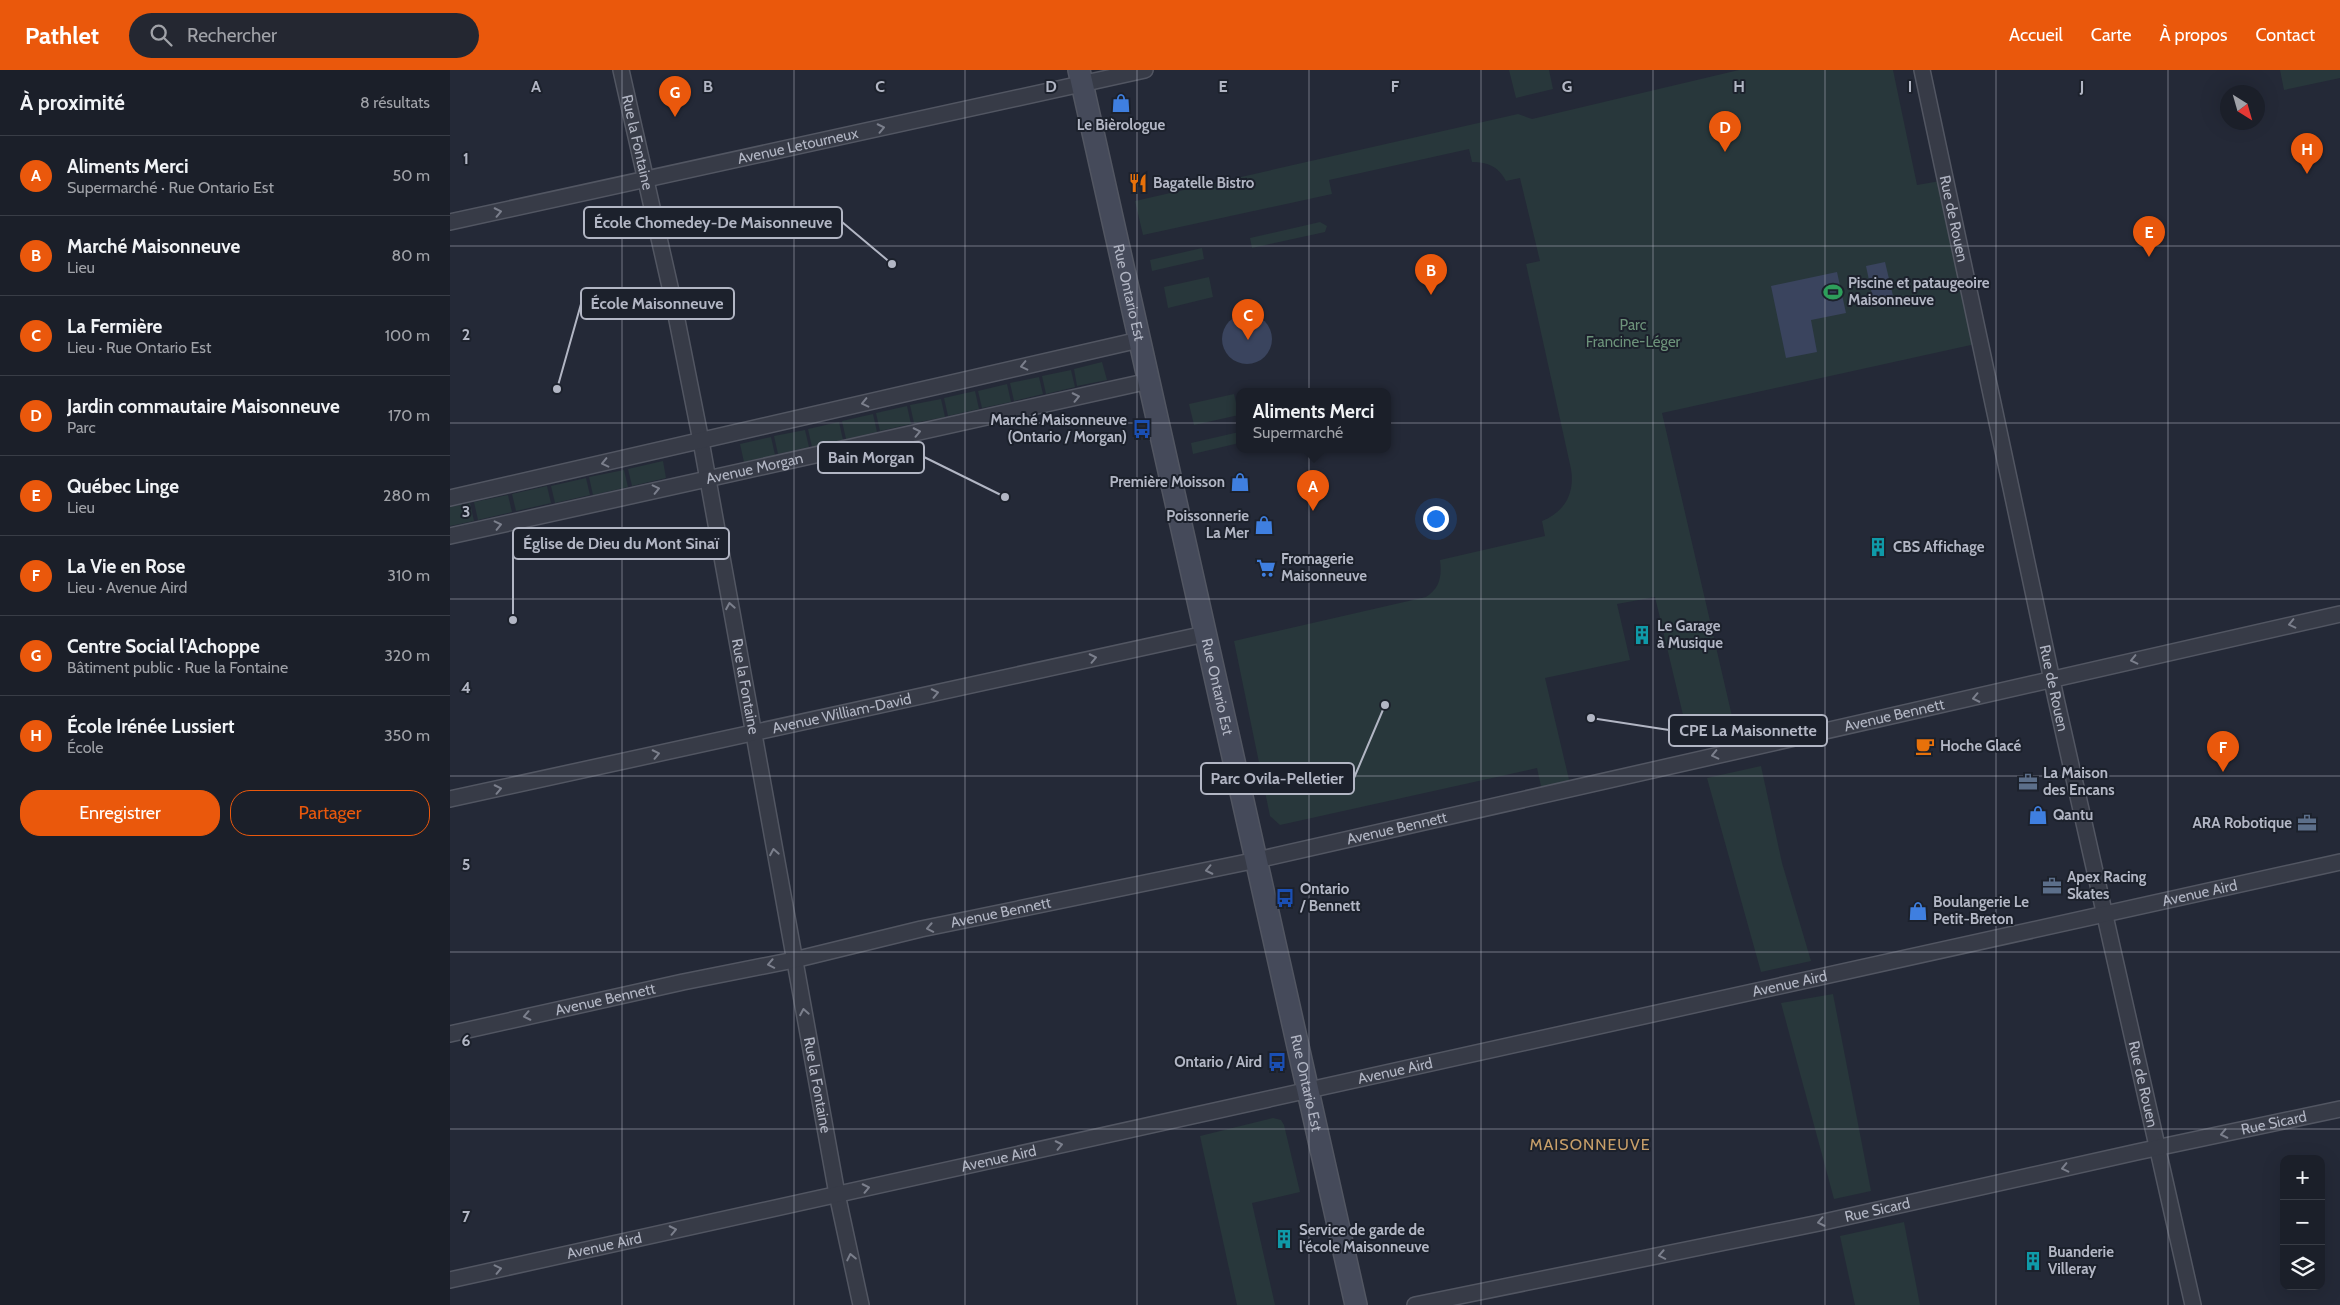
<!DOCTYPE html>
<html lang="fr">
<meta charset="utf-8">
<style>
:root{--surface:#1b1f29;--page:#242731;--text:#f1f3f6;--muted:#a0a2a8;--line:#393d46;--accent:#ea580c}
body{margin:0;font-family:Cabin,sans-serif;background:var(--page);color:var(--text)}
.controls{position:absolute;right:15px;bottom:15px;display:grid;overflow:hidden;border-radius:10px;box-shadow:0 5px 20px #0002}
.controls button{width:45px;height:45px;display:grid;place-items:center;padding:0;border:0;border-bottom:1px solid var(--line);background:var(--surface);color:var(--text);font:25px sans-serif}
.compass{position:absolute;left:1770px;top:15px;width:45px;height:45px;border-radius:50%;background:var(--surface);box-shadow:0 5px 20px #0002;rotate:143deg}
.you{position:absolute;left:985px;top:448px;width:18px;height:18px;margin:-12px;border:4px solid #fff;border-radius:50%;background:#1a73e8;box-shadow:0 0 0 8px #1a73e833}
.badge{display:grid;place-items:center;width:32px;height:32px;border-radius:50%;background:var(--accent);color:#fff;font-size:16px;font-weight:700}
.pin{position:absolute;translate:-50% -41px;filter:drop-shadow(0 1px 2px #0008)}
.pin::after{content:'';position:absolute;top:26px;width:18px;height:15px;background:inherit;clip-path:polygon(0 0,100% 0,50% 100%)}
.popup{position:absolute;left:786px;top:318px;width:155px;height:65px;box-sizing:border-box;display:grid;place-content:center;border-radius:10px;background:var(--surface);filter:drop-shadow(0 1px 4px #0005);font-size:16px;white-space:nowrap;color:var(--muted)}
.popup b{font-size:19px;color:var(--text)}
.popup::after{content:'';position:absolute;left:50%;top:100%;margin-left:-10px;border:10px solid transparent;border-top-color:var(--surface)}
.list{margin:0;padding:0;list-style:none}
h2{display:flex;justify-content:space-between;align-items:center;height:65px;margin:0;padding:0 20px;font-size:21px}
h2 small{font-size:16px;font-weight:400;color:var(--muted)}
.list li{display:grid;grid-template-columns:32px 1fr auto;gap:15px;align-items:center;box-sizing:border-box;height:80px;padding:0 20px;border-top:1px solid var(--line)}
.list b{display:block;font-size:19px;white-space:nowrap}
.list p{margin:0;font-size:16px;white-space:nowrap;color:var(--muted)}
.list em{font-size:16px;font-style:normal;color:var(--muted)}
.actions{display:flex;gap:10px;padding:15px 20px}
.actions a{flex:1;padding:11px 0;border:1px solid var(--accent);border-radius:20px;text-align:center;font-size:18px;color:var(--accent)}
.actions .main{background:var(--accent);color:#fff}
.icon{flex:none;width:28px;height:28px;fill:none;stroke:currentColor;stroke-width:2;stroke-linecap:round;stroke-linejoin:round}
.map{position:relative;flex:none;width:1890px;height:1235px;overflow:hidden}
header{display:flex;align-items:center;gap:30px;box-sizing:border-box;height:70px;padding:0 25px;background:var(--accent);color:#fff}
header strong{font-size:24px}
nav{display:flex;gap:28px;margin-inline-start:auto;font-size:18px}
.search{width:350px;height:45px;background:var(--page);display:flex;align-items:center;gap:12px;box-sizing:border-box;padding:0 18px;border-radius:28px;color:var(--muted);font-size:19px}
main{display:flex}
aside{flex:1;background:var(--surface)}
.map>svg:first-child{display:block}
</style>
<header>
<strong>Pathlet</strong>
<div class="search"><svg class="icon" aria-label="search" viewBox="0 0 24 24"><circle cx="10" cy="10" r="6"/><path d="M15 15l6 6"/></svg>Rechercher</div>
<nav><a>Accueil</a><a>Carte</a><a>À propos</a><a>Contact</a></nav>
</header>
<main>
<aside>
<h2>À proximité<small>8 résultats</small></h2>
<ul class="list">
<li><span class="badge">A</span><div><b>Aliments Merci</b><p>Supermarché · Rue Ontario Est</p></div><em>50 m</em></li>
<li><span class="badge">B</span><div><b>Marché Maisonneuve</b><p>Lieu</p></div><em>80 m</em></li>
<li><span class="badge">C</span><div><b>La Fermière</b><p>Lieu · Rue Ontario Est</p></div><em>100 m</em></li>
<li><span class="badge">D</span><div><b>Jardin commautaire Maisonneuve</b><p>Parc</p></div><em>170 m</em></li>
<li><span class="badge">E</span><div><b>Québec Linge</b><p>Lieu</p></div><em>280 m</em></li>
<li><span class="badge">F</span><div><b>La Vie en Rose</b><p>Lieu · Avenue Aird</p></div><em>310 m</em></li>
<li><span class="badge">G</span><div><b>Centre Social l'Achoppe</b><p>Bâtiment public · Rue la Fontaine</p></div><em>320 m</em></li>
<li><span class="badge">H</span><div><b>École Irénée Lussiert</b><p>École</p></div><em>350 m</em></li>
</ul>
<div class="actions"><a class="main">Enregistrer</a><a>Partager</a></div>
</aside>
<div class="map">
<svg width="1890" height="1235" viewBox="0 0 1890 1235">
<rect width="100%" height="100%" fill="#242937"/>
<!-- green -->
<g fill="#28373b">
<polygon points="1059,0 1099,0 1103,19 1066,28"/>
<path d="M1289 0H1443L1467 115 1496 110 1530 273 1212 343 1284 655 1238 666 1205 527 1167 534 1180 590 1095 608 1121 718 1093 725 1087 698 830 755 820 746 784 571 976 527C990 518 992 506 990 490L1095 466 1092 451C1115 442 1125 423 1121 399L1076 194 1090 191 1070 108 1056 111C1049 97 1038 92 1022 92L1019 79 879 110 882 124 693 165 685 131 1068 44 1082 49Z"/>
<polygon points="1830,0 1890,0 1890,8 1834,20"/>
<polygon points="870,152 877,156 875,162 802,178 800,168"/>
<polygon points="752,178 754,189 702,201 700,190"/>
<polygon points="759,207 763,227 718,238 714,217"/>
<polygon points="652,292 657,310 627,316 624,299"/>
<polygon points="621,300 625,317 596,324 592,306"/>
<polygon points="589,307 593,324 564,331 560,313"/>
<polygon points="557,314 561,332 532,338 528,321"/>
<polygon points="525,321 529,339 498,346 494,328"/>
<polygon points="784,324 789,345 744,355 739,334"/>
<polygon points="491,329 495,347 464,353 460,335"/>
<polygon points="457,336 461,354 430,361 426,343"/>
<polygon points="423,344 427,362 396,369 392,351"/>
<polygon points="389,352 393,370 362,377 358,359"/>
<polygon points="355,360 359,377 328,384 324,366"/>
<polygon points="789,362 789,373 743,384 741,373"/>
<polygon points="321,367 325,385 294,392 290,374"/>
<polygon points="213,391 216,408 182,416 178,399"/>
<polygon points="174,400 178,417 143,425 139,407"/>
<polygon points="136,408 140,425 105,433 101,416"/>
<polygon points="97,416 101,433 66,441 62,424"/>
<polygon points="58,425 62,442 28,450 24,432"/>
<polygon points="20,433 24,451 0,456 0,437"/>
<polygon points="1311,696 1332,793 1361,891 1311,902 1257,708"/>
<polygon points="1383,924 1421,1121 1384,1129 1331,933"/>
<polygon points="823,1048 831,1050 834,1055 850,1122 802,1133 825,1235 787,1235 750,1066"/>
<polygon points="1454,1152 1470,1235 1405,1235 1390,1166"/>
</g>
<!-- water -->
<g fill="#3a445e">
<polygon points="1435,192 1444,230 1424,234 1416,196"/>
<polygon points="1387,202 1396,243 1361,250 1367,282 1336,288 1321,216"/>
<circle cx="797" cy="269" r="25"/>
</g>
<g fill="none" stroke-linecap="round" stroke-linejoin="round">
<!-- street casing -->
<g stroke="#525662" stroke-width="18">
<g id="street">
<path id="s1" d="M171 0 223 230 251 371 387 1124 411 1235"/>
<path id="s2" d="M1472 0 1606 629 1743 1235"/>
<path id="s3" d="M0 152 695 0"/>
<polyline points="0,428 689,270"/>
<path id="s4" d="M0 466 699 311"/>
<path id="s5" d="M0 729 755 564"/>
<path id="s6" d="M0 964 233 912 344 890 471 859 807 790 1890 544"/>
<path id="s7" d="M0 1210 1890 792"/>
<path id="s8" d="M965 1235 1369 1153 1687 1082 1890 1039"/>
</g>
</g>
<!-- secondary casing -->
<g stroke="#525662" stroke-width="24">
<g id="secondary">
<path id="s9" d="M629 0 906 1235"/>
</g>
</g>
<!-- street -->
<use href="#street" stroke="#373b47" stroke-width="15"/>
<!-- secondary -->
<use href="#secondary" stroke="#454a5a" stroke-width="21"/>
</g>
<!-- one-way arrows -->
<defs><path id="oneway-chevron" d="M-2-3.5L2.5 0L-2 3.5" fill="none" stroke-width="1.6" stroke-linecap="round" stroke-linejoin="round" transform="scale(1.25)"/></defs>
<g stroke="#7b7f8c">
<use href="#oneway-chevron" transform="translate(431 58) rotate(-12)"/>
<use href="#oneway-chevron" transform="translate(48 142) rotate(-12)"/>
<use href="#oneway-chevron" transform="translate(574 296) rotate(167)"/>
<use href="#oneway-chevron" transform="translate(626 327) rotate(-12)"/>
<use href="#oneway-chevron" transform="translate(415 333) rotate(167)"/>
<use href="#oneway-chevron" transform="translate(467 362) rotate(-12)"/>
<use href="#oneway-chevron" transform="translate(155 393) rotate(167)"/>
<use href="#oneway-chevron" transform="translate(206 419) rotate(-13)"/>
<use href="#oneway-chevron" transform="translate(48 455) rotate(-13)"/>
<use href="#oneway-chevron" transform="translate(280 536) rotate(-100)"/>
<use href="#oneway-chevron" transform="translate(1842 554) rotate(167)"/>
<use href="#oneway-chevron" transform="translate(643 588) rotate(-12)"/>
<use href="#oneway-chevron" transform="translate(1684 590) rotate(167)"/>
<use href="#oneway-chevron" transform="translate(485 623) rotate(-12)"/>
<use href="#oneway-chevron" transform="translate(1526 628) rotate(168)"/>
<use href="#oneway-chevron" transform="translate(206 684) rotate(-12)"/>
<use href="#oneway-chevron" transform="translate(1265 685) rotate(167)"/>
<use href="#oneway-chevron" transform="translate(48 719) rotate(-12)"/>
<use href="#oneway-chevron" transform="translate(324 782) rotate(-100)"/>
<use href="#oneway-chevron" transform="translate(759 800) rotate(168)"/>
<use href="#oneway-chevron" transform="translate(480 858) rotate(169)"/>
<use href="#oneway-chevron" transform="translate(321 894) rotate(169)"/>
<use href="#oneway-chevron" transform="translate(354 942) rotate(-100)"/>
<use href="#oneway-chevron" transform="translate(77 946) rotate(168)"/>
<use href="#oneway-chevron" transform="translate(1774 1064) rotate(168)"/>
<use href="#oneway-chevron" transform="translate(609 1075) rotate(-12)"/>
<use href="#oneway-chevron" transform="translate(1615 1098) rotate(167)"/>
<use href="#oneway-chevron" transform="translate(416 1118) rotate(-12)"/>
<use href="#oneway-chevron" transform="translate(1371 1152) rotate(168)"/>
<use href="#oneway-chevron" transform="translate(223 1160) rotate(-12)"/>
<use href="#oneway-chevron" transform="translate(1212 1185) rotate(169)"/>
<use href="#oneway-chevron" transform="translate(401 1187) rotate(-102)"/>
<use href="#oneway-chevron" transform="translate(48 1199) rotate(-13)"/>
</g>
<!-- grid -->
<path fill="none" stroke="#b2b6c4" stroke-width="1" stroke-opacity="0.55" d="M172 0V1235M344 0V1235M515 0V1235M687 0V1235M859 0V1235M1031 0V1235M1203 0V1235M1375 0V1235M1546 0V1235M1718 0V1235M0 176H1890M0 353H1890M0 529H1890M0 706H1890M0 882H1890M0 1059H1890"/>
<!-- icons -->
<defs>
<g id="shop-bare" transform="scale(1.5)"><path d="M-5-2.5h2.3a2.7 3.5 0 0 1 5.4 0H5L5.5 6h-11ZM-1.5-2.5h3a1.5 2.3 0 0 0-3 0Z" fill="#3f7fe0" stroke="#1c212c" stroke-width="2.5" paint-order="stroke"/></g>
<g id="restaurant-bare" transform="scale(1.5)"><path d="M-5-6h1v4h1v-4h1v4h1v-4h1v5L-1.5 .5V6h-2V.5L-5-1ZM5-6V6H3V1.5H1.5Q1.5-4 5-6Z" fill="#e8710a" stroke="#1c212c" stroke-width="2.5" paint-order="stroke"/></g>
<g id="stadium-bare" transform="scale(1.5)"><path d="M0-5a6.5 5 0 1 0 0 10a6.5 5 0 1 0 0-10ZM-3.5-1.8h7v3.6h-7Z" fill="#2e9e5b" stroke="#1c212c" stroke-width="2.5" paint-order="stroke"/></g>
<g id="bus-bare" transform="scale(1.5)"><path d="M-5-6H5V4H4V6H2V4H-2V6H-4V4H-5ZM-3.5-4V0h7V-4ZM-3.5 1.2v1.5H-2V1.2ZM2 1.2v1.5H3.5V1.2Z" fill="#1a4fb4" stroke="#1c212c" stroke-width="2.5" paint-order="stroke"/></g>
<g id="building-bare" transform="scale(1.5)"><path d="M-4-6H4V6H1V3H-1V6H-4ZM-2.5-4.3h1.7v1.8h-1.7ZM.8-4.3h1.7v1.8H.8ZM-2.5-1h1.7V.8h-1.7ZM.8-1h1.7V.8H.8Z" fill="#0f9aa8" stroke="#1c212c" stroke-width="2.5" paint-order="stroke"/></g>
<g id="supermarket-bare" transform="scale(1.5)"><path d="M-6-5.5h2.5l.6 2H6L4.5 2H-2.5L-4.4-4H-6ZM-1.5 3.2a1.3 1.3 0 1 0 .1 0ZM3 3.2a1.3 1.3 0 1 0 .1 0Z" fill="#3f7fe0" stroke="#1c212c" stroke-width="2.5" paint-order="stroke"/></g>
<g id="cafe-bare" transform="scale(1.5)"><path d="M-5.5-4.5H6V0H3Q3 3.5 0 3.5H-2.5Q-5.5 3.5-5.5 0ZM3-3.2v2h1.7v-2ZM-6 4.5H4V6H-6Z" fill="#e8710a" stroke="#1c212c" stroke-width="2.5" paint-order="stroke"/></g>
<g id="office-bare" transform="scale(1.5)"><path d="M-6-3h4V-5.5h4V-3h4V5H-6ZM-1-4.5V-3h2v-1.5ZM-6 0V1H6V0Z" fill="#5c6f8a" stroke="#1c212c" stroke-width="2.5" paint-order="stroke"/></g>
</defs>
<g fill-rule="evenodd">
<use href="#shop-bare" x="671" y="33"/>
<use href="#restaurant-bare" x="688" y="113"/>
<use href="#stadium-bare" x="1383" y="222"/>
<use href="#bus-bare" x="692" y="359"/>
<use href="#shop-bare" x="790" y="412"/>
<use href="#shop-bare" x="814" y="455"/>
<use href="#building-bare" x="1428" y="477"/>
<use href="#supermarket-bare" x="816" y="498"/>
<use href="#building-bare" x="1192" y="565"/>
<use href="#cafe-bare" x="1475" y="676"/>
<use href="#office-bare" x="1578" y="712"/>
<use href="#shop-bare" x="1588" y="745"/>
<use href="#office-bare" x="1857" y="753"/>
<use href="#office-bare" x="1602" y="816"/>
<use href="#bus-bare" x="835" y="828"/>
<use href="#shop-bare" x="1468" y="841"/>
<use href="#bus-bare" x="827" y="992"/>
<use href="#building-bare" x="834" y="1169"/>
<use href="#building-bare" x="1583" y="1191"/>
</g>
<g text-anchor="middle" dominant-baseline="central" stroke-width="4" stroke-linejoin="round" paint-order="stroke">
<!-- poi labels -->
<g font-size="15" font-weight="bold" fill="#b2b6c4" stroke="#1c212c" text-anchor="start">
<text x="671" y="55" text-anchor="middle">Le Bièrologue</text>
<text x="703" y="113">Bagatelle Bistro</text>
<text x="1398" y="213">Piscine et pataugeoire<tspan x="1398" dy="17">Maisonneuve</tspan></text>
<text x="677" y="350" text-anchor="end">Marché Maisonneuve<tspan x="677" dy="17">(Ontario / Morgan)</tspan></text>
<text x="775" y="412" text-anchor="end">Première Moisson</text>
<text x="799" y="446" text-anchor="end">Poissonnerie<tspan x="799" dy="17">La Mer</tspan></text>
<text x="1443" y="477">CBS Affichage</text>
<text x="831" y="489">Fromagerie<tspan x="831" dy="17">Maisonneuve</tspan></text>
<text x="1207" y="556">Le Garage<tspan x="1207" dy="17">à Musique</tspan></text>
<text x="1490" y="676">Hoche Glacé</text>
<text x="1593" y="703">La Maison<tspan x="1593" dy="17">des Encans</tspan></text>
<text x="1603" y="745">Qantu</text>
<text x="1842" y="753" text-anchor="end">ARA Robotique</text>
<text x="1617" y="807">Apex Racing<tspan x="1617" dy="17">Skates</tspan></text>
<text x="850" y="819">Ontario<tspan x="850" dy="17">/ Bennett</tspan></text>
<text x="1483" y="832">Boulangerie Le<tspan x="1483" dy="17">Petit-Breton</tspan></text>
<text x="812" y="992" text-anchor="end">Ontario / Aird</text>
<text x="849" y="1160">Service de garde de<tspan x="849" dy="17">l'école Maisonneuve</tspan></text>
<text x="1598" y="1182">Buanderie<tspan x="1598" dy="17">Villeray</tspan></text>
</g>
<!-- street labels -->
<g font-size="15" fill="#b2b6c4" stroke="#1c212c">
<text stroke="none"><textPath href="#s1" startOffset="74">Rue la Fontaine</textPath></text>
<text stroke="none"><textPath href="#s3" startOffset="356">Avenue Letourneux</textPath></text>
<text stroke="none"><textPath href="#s2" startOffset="152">Rue de Rouen</textPath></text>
<text stroke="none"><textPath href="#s9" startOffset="228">Rue Ontario Est</textPath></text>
<text stroke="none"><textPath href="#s4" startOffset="312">Avenue Morgan</textPath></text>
<text stroke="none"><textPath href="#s1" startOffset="629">Rue la Fontaine</textPath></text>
<text stroke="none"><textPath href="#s9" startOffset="632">Rue Ontario Est</textPath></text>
<text stroke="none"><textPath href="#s2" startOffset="632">Rue de Rouen</textPath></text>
<text stroke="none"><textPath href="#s5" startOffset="401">Avenue William-David</textPath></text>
<text stroke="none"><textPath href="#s6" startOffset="1479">Avenue Bennett</textPath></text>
<text stroke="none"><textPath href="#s6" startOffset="969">Avenue Bennett</textPath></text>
<text stroke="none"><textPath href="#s7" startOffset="1792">Avenue Aird</textPath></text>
<text stroke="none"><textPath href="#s6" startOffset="564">Avenue Bennett</textPath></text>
<text stroke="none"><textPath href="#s7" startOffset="1372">Avenue Aird</textPath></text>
<text stroke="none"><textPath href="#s6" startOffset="159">Avenue Bennett</textPath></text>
<text stroke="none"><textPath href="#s7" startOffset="968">Avenue Aird</textPath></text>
<text stroke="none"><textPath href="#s9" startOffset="1038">Rue Ontario Est</textPath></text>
<text stroke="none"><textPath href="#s2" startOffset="1038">Rue de Rouen</textPath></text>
<text stroke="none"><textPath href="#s1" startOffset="1034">Rue la Fontaine</textPath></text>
<text stroke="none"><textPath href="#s8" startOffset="878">Rue Sicard</textPath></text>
<text stroke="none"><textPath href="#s7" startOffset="562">Avenue Aird</textPath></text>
<text stroke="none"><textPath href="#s8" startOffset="472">Rue Sicard</textPath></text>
<text stroke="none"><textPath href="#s7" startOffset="158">Avenue Aird</textPath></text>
</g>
<!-- park labels -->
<g font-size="15" fill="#6c927a" stroke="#1c212c">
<text x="1183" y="255">Parc<tspan x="1183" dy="17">Francine-Léger</tspan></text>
</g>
<!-- neighbourhood labels -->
<g font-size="16" letter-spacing="1" fill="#c89f69" stroke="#1c212c">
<text x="1140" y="1074">MAISONNEUVE</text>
</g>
</g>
<g font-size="16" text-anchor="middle" font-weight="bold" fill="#b2b6c4" stroke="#1c212c" stroke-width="4" stroke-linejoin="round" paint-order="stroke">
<text x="86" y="22">A</text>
<text x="258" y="22">B</text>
<text x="430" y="22">C</text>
<text x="601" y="22">D</text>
<text x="773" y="22">E</text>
<text x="945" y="22">F</text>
<text x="1117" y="22">G</text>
<text x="1289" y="22">H</text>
<text x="1460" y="22">I</text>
<text x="1632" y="22">J</text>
<text x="16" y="94">1</text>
<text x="16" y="270">2</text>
<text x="16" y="447">3</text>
<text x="16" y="623">4</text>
<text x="16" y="800">5</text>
<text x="16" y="976">6</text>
<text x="16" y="1152">7</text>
</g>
<!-- callouts -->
<path fill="none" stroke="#b2b6c4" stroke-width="2" d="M442 194L392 152M107 319L131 234M555 427L474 387M63 550L63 473M1141 648L1219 660M935 635L904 708"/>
<g fill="#b2b6c4" stroke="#1c212c" stroke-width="2">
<circle cx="442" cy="194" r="5"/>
<circle cx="107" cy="319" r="5"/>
<circle cx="555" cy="427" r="5"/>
<circle cx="63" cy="550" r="5"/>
<circle cx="1141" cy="648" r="5"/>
<circle cx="935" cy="635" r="5"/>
</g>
<g fill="#1c212c" stroke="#b2b6c4" stroke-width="2">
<rect x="134" y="137" width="258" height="31" rx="5"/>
<rect x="131" y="218" width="153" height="31" rx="5"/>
<rect x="368" y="372" width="106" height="31" rx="5"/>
<rect x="63" y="458" width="216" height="31" rx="5"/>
<rect x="1219" y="645" width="158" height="31" rx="5"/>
<rect x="751" y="693" width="153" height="31" rx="5"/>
</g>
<g font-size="16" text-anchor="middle" font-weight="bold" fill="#b2b6c4">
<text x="263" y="158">École Chomedey-De Maisonneuve</text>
<text x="207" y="239">École Maisonneuve</text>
<text x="421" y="393">Bain Morgan</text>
<text x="171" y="479">Église de Dieu du Mont Sinaï</text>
<text x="1298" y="666">CPE La Maisonnette</text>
<text x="827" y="714">Parc Ovila-Pelletier</text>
</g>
</svg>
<div class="controls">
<button>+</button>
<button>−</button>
<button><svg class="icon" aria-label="layers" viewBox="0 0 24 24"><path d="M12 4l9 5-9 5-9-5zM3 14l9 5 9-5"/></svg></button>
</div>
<svg class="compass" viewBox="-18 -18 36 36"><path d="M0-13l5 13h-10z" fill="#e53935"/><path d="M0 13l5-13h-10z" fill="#a0a2a8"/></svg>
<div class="you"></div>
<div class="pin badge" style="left:863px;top:441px">A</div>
<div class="popup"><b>Aliments Merci</b>Supermarché</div>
<div class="pin badge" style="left:981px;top:225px">B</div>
<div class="pin badge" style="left:798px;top:270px">C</div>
<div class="pin badge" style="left:1275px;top:82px">D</div>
<div class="pin badge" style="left:1699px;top:187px">E</div>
<div class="pin badge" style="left:1773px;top:702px">F</div>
<div class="pin badge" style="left:225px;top:47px">G</div>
<div class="pin badge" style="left:1857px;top:104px">H</div>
</div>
</main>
